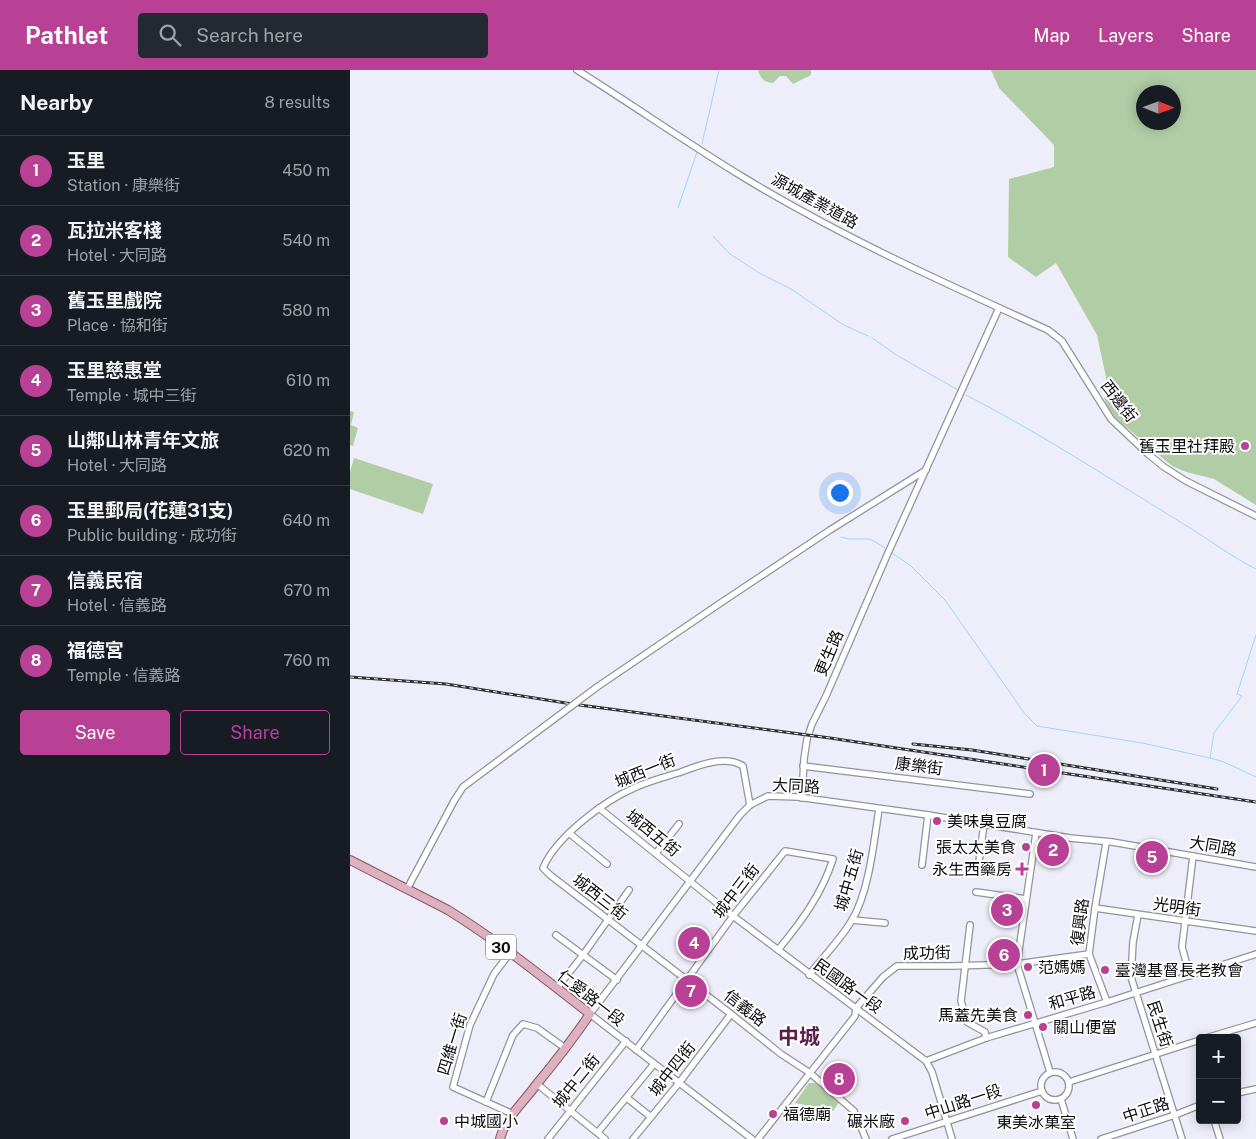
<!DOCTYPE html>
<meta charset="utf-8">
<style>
:root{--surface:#171b24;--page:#242831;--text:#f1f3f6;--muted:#9ea1a6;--line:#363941;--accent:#b84095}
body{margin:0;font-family:"Public Sans","Noto Sans TC",sans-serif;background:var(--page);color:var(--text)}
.controls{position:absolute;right:15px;bottom:15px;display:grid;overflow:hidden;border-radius:5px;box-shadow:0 2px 12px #0003}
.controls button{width:45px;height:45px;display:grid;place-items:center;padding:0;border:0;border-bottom:1px solid var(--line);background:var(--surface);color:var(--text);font:25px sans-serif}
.compass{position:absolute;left:786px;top:15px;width:45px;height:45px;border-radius:50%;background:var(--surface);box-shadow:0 2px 12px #0003;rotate:91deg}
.you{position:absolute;left:489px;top:422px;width:18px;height:18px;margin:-12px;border:4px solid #fff;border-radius:50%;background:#1a73e8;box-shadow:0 0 0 8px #1a73e833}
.badge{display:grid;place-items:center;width:32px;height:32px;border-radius:50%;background:var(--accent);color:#fff;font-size:16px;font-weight:700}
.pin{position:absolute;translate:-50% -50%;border:2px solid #fff;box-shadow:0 1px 5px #0006}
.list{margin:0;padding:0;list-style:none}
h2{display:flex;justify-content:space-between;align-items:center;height:65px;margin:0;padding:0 20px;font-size:21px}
h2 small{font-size:16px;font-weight:400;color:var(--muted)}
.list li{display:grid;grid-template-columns:32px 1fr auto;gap:15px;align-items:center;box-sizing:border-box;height:70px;padding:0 20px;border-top:1px solid var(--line)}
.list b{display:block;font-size:19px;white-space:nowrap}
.list p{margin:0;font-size:16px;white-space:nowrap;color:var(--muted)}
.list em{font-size:16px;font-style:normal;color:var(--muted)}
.actions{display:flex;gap:10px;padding:15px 20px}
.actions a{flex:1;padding:11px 0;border:1px solid var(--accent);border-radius:5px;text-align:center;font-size:18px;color:var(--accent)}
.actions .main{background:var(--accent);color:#fff}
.icon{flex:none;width:28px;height:28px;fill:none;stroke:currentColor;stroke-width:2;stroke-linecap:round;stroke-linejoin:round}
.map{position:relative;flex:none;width:906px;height:1069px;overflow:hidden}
header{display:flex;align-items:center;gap:30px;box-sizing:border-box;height:70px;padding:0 25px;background:var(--accent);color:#fff}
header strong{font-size:24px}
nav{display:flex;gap:28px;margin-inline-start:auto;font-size:18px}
.search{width:350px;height:45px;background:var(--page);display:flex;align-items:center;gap:12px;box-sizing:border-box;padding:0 18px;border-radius:5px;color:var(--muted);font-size:19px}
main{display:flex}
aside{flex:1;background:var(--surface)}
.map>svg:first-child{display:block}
</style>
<header>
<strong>Pathlet</strong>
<div class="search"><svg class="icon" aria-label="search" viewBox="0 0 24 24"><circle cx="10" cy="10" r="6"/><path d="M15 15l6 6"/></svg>Search here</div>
<nav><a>Map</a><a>Layers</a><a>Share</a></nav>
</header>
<main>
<aside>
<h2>Nearby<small>8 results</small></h2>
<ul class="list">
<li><span class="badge">1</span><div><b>玉里</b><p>Station · 康樂街</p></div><em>450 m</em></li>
<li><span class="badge">2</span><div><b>瓦拉米客棧</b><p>Hotel · 大同路</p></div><em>540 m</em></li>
<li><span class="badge">3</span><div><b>舊玉里戲院</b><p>Place · 協和街</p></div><em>580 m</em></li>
<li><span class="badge">4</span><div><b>玉里慈惠堂</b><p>Temple · 城中三街</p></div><em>610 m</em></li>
<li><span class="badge">5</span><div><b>山鄰山林青年文旅</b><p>Hotel · 大同路</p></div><em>620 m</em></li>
<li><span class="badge">6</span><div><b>玉里郵局(花蓮31支)</b><p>Public building · 成功街</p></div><em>640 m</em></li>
<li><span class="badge">7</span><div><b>信義民宿</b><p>Hotel · 信義路</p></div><em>670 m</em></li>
<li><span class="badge">8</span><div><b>福德宮</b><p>Temple · 信義路</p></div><em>760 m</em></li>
</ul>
<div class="actions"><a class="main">Save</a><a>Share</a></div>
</aside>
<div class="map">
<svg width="906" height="1069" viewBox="0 0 906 1069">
<rect width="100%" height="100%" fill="#edeef9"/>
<!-- green -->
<g fill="#b1cda6" fill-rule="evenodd">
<path d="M408 0H461V5L443 14 436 6H430L423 13C414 12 411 9 408 0Z"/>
<path d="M641 0H906V435L864 409 836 402 822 396 761 344 754 328 760 326 747 265 706 193 686 207 658 187 659 109 704 97V75L649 18ZM794 22H824V52H794Z"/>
<polygon points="0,341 4,342 1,355 8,358 3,376 0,375"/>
<polygon points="4,388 83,414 73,444 0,419 0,402"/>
<polygon points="459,1013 466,1013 490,1031 483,1041 445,1033"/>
</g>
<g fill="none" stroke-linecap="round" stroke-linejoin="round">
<!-- stream -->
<g stroke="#9ed8f7" stroke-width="1">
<polyline points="352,74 369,0"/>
<polyline points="328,138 347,82"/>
<polyline points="363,166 380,184 411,204 441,219 492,254 518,266"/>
<polyline points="522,268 548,286 608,320"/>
<path d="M616 325C690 363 760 409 832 453 857 468 880 486 906 499"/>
<polyline points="491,467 499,469 520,469 535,478"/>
<polyline points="542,483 561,496 595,530 675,644 687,656 792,673 860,688"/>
<polyline points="906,565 887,624 892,626 864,663 860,688 874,692 906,707"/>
</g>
<!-- minor casing -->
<g stroke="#92939e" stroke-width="8">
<g id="minor">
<path d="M227 0C283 35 337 73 393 107 490 166 594 213 698 260L712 271 761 349 798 384 814 397 836 411 906 446"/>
<polyline points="372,532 480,460 576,400"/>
<polyline points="453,696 680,724"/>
<polyline points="452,728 454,689 457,669 462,654 476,626 538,483 649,238"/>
<path d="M400 735 393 696C375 685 349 695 331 702 315 707 299 711 284 718 254 731 206 767 193 798L200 805 381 944 431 984 460 1003 504 1041 516 1069"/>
<polyline points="249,738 383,846 576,991 582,1002 602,1069"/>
<polyline points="219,763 257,794"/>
<polyline points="686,763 667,894 700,1002"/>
<polyline points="756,773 745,838 739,884 757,932"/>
<polyline points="306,783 329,754"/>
<polyline points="572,795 578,745"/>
<polyline points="628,799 634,754"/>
<polyline points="57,819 104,731"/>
<polyline points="626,822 676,829"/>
<polyline points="745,838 906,861"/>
<polyline points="788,845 783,872 781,907 832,1069"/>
<polyline points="502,850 535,853"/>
<polyline points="620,855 611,931 617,952 635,962 636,968"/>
<polyline points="206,865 267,910"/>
<polyline points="160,883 144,904 120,955 103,1017 163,1044"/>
<path d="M459 905C473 887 491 869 502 850 519 822 524 771 529 739"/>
<polyline points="840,906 832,877 843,786"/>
<polyline points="207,918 233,885 279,820"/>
<polyline points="856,968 906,953"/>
<path d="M286 980 383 846 435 781 483 789C472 824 451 852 428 880"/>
<polyline points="576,991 636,968 757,932 906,884"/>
<circle cx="705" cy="1016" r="14"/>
<polyline points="719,1012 850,970"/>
<polyline points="187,1014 255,1069"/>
<polyline points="887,1023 906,1019"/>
<polyline points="277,1028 301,1047"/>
<polyline points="711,1029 723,1069"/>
<polyline points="136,1032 163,965 173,954 187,958 215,978"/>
<polyline points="864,1050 870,1069"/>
<polyline points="248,1062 304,994"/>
<polyline points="198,1069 276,971"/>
<polyline points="283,1069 329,1013 381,944"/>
<polyline points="402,1069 240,944 390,745 400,735 418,726 448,727 578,745 720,768 762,772 906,797"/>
<polyline points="408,1069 505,946 506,938 533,907 547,896 603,896 667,894 739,884"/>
<polyline points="542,1069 692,1021"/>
<polyline points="751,1069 825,1045 850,1035"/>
</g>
</g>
<!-- major casing -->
<g stroke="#865565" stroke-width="10">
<path id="major" d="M0 790 98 840C148 871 194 908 240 944 223 969 205 992 186 1015 174 1032 155 1048 150 1069"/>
</g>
<!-- minor -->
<use href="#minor" stroke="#fff" stroke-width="5.5"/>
<!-- major -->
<use href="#major" stroke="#ddb1be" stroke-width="8"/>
<!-- rail casing -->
<g stroke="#303035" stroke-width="3">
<g id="rail">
<polyline points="0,607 96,614 222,634 480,668 906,732"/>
<polyline points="563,674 622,680 867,719"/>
</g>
</g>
<!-- rail -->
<use href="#rail" stroke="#fff" stroke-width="1" stroke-dasharray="4" stroke-linecap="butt"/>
<!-- minor-bridge casing -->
<g stroke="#92939e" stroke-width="8" stroke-linecap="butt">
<polyline id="minor-bridge" points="104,731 113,717 247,617 372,532"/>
</g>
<!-- minor-bridge -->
<use href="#minor-bridge" stroke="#fff" stroke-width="5.5"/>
</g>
<!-- markers -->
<g fill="#b84095" stroke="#fff" stroke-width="2">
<circle cx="895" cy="376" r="5"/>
<circle cx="587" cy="751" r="5"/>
<circle cx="676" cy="777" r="5"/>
<path d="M669.5 791.5h5v5h5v5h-5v5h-5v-5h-5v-5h5z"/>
<circle cx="678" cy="897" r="5"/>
<circle cx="755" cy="900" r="5"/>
<circle cx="678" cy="945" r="5"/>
<circle cx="693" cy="957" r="5"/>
<circle cx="686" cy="1035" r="5"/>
<circle cx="423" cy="1044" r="5"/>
<circle cx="94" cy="1051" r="5"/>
<circle cx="555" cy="1051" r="5"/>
</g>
<g text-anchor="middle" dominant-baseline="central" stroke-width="4" stroke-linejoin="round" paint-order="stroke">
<!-- shield labels -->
<rect fill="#fff" stroke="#555558" stroke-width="1" x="136" y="864.5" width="30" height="25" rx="4"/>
<g font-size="15" font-weight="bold" fill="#0c0c10">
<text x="151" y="877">30</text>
</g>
<!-- street labels -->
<g font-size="16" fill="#0c0c10" stroke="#fff">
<text transform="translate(465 131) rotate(29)">源城產業道路</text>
<text transform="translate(769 331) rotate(52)">西邊街</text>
<text transform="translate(479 583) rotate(-67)">更生路</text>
<text transform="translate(569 696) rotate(7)">康樂街</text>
<text transform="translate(295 701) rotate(-22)">城西一街</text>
<text transform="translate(446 716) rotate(3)">大同路</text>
<text transform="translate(303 763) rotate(39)">城西五街</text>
<text transform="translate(863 776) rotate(10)">大同路</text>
<text transform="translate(499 810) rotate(-74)">城中五街</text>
<text transform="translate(386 821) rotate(-52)">城中三街</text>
<text transform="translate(250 827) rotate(38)">城西三街</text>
<text transform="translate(827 837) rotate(8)">光明街</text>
<text transform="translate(730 852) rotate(-83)">復興路</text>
<text transform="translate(577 883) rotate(-1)">成功街</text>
<text transform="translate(498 916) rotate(36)">民國路一段</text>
<text transform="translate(241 928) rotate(38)">仁愛路一段</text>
<text transform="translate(722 928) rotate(-16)">和平路</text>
<text transform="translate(395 938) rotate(38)">信義路</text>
<text transform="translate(810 954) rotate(72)">民生街</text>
<text transform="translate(102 974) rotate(-73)">四維一街</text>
<text transform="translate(322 999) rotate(-52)">城中四街</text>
<text transform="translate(226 1011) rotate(-51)">城中二街</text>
<text transform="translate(613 1032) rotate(-18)">中山路一段</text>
<text transform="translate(796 1040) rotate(-18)">中正路</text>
</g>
<!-- poi labels -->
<g font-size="16" fill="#0c0c10" stroke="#fff" text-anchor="start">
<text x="885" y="376" text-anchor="end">舊玉里社拜殿</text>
<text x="597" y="751">美味臭豆腐</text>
<text x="666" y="777" text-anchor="end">張太太美食</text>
<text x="662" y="799" text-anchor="end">永生西藥房</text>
<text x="688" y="897">范媽媽</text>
<text x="765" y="900">臺灣基督長老教會</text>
<text x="668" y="945" text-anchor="end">馬蓋先美食</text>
<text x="703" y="957">關山便當</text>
<text x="433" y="1044">福德廟</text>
<text x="104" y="1051">中城國小</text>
<text x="545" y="1051" text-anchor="end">碾米廠</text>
<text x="686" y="1052" text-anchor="middle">東美冰菓室</text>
</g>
<!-- district labels -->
<g font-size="21" font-weight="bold" fill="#5b2049" stroke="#fff">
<text x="449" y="966">中城</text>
</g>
</g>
</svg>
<div class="controls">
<button>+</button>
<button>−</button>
</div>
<svg class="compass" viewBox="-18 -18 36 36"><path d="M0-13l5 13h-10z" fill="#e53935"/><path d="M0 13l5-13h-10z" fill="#9ea1a6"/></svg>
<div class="you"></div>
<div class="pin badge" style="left:694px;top:700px">1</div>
<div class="pin badge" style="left:703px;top:780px">2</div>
<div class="pin badge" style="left:657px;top:840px">3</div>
<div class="pin badge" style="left:344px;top:873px">4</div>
<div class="pin badge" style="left:802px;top:787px">5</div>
<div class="pin badge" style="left:654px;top:885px">6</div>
<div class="pin badge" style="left:341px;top:921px">7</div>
<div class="pin badge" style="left:489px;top:1009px">8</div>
</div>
</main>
